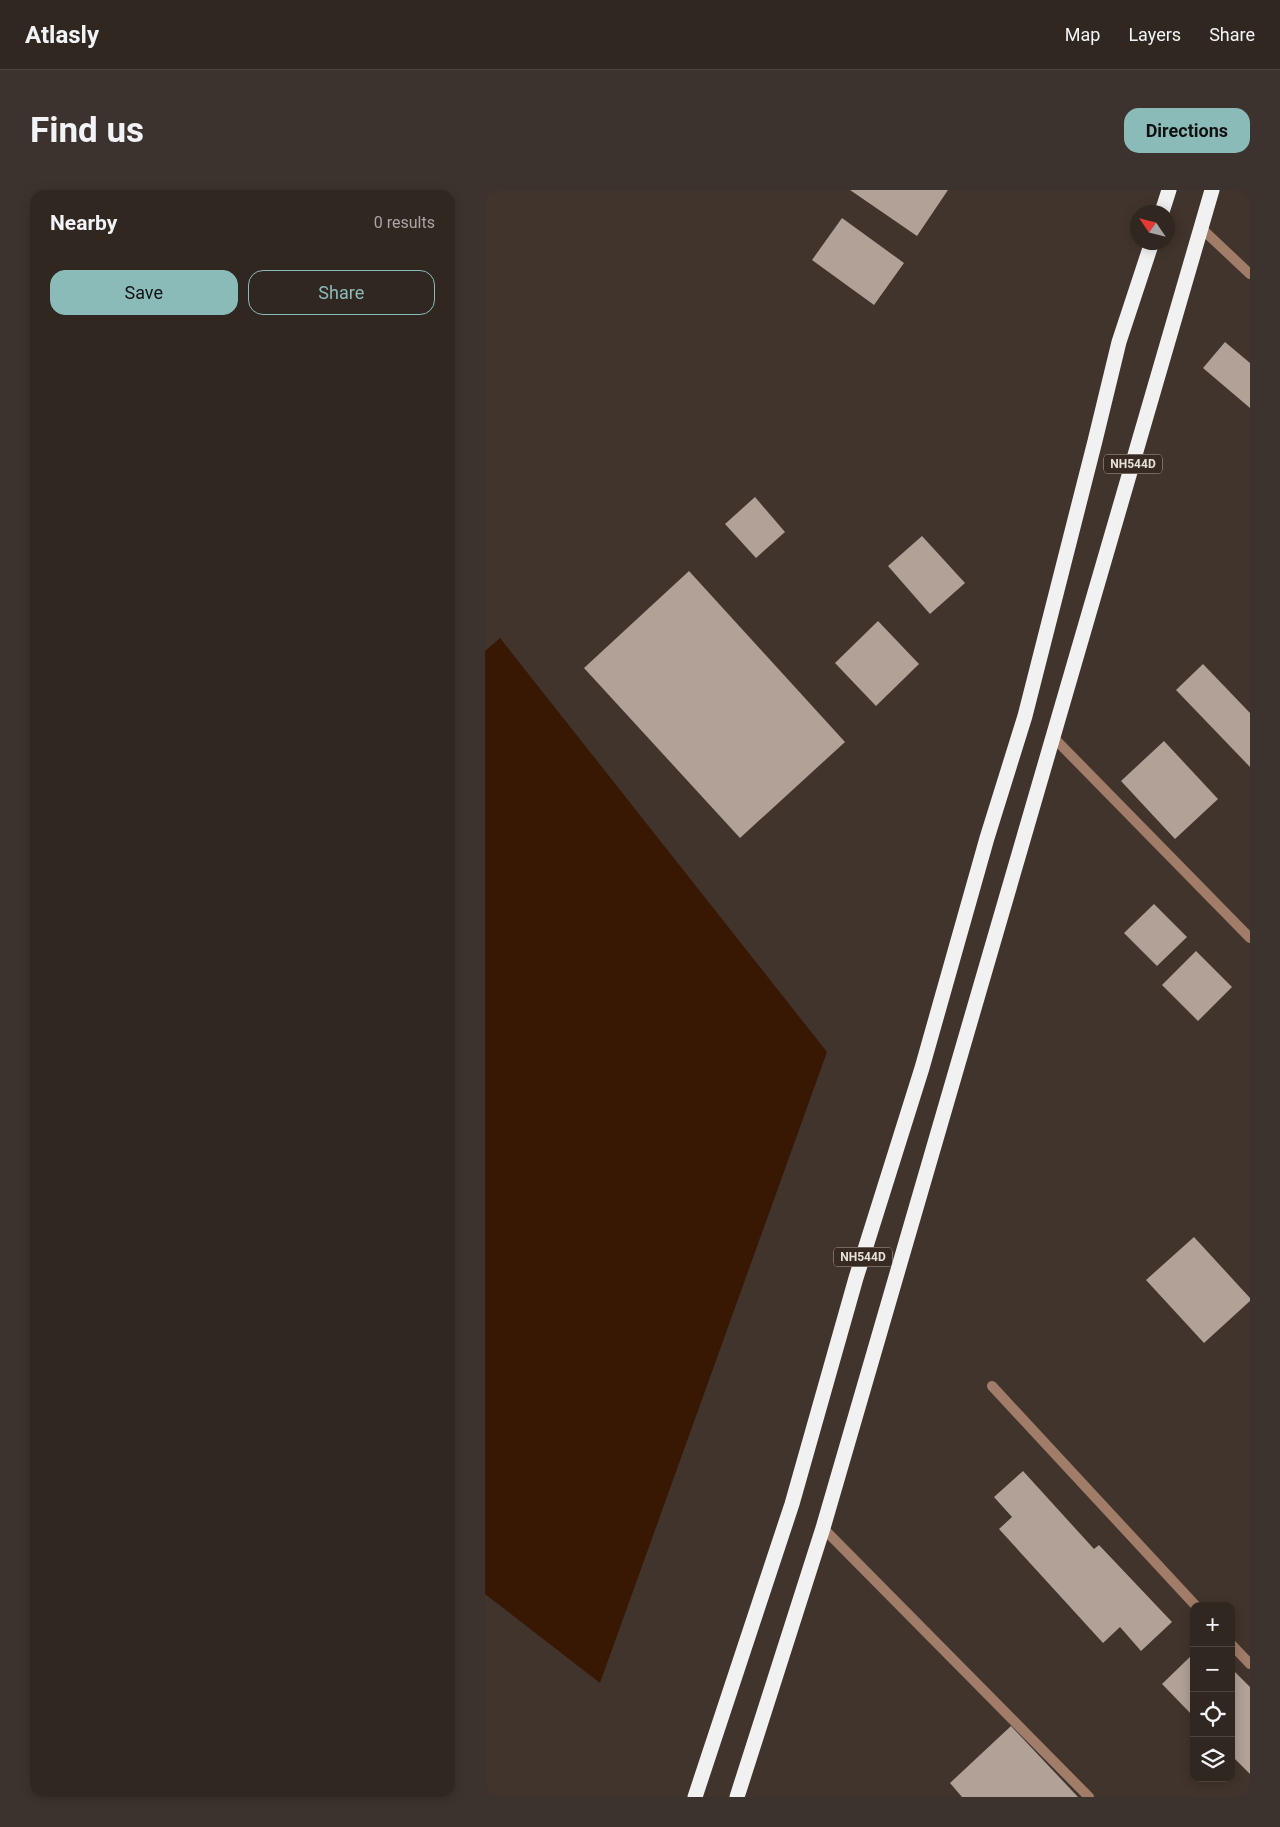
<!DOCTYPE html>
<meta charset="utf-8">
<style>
:root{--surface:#312721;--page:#3d332e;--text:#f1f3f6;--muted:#a8a5a5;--line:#4c443f;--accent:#8bbbb9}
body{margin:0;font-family:Roboto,sans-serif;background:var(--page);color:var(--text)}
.controls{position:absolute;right:15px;bottom:15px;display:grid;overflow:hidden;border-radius:10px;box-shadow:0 2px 12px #0003}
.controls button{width:45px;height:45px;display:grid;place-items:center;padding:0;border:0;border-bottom:1px solid var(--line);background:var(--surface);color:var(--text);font:25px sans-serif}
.compass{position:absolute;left:645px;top:15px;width:45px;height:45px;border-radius:50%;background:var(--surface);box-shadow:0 2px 12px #0003;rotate:305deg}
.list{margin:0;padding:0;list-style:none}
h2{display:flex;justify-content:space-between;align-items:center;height:65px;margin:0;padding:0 20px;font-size:21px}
h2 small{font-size:16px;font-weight:400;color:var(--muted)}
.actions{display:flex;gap:10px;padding:15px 20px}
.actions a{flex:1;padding:11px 0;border:1px solid var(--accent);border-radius:15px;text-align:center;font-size:18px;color:var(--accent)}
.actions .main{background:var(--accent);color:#111}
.icon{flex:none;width:28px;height:28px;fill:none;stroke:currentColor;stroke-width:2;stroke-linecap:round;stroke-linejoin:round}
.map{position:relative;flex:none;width:765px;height:1607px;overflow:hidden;border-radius:15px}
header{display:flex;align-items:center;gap:30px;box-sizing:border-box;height:70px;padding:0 25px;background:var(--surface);border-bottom:1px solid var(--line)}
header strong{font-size:24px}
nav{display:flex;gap:28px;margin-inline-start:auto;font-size:18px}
.intro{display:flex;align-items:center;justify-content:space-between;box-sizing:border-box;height:120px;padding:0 30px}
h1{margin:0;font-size:35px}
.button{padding:12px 22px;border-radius:15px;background:var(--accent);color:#111;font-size:18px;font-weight:700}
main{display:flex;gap:30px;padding:0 30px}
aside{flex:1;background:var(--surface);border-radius:15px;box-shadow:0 2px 12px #0003}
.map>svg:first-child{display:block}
</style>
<header>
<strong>Atlasly</strong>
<nav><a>Map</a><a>Layers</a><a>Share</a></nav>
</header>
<div class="intro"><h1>Find us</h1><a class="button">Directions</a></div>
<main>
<aside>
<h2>Nearby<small>0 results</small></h2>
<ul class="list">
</ul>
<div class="actions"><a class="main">Save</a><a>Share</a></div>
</aside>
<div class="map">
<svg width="765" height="1607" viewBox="0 0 765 1607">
<rect width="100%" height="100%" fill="#41342c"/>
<!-- water -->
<polygon fill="#381803" points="15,448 342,862 115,1493 0,1404 0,461"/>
<!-- building -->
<g fill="#b1a197">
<polygon points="365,0 463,0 432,46"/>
<polygon points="357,28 419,73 389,115 327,70"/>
<polygon points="740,152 765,173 765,218 718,178"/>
<polygon points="270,307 300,342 271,368 240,334"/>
<polygon points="437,346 480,393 445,424 403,376"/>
<polygon points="204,381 360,552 255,648 99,478"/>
<polygon points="393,431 434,474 391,516 350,473"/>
<polygon points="718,474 765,523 765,577 691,500"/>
<polygon points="679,551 733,609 690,649 636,591"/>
<polygon points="669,714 702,747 672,776 639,743"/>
<polygon points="711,761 747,797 713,831 677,795"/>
<polygon points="709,1047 765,1108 765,1111 719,1153 661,1090"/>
<polygon points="538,1281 609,1359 614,1355 687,1432 656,1461 635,1437 618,1453 514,1339 527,1327 509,1307"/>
<polygon points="709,1463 709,1527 677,1494"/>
<polygon points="746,1478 765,1497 765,1584 746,1565"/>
<polygon points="526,1536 593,1607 477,1607 465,1593"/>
</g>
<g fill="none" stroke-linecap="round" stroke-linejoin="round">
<!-- lane -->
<g stroke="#a17c68" stroke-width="10">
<polyline points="507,1196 711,1416"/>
<polyline points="746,1454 765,1474"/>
</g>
<!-- street -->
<g stroke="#a17c68" stroke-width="10">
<polyline points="716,38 765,84"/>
<polyline points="569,548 765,748"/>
<polyline points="338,1338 604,1607"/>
</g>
<!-- highway -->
<g stroke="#f1f1f1" stroke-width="15">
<polyline points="677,22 684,0"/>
<polyline points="210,1607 307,1314 371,1088 437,878 502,648 540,526 610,251 634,152 667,52"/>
<polyline points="252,1607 338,1338 727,0"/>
</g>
</g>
<g text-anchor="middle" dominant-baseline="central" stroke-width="5" stroke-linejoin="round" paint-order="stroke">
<!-- shield labels -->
<g fill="#372a23" stroke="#b2a9a3" stroke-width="1">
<rect x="619" y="264.5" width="58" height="19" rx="4"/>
<rect x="349" y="1057.5" width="58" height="19" rx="4"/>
</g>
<g font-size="12" font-weight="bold" fill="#e7dfda">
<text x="648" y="274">NH544D</text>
<text x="378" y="1067">NH544D</text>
</g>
</g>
</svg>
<div class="controls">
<button>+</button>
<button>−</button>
<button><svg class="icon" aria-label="locate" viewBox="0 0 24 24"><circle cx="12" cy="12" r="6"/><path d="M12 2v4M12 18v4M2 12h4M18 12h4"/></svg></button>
<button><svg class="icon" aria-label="layers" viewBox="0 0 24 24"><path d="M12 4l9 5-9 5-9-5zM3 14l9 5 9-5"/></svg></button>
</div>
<svg class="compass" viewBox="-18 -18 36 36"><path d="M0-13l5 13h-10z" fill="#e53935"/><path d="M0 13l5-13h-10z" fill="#a8a5a5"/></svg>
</div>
</main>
